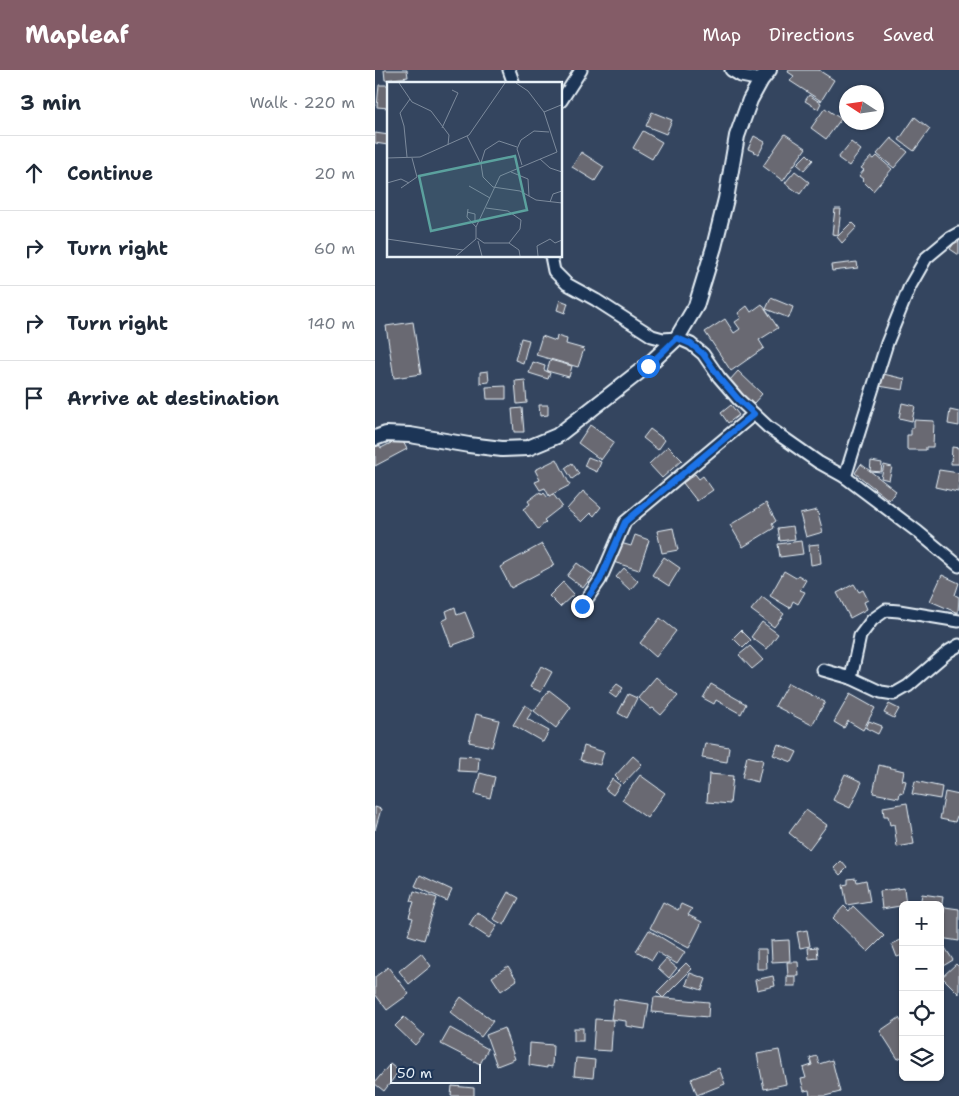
<!DOCTYPE html>
<meta charset="utf-8">
<style>
:root{--surface:#fff;--page:#f2f2f3;--text:#1f2937;--muted:#747a83;--line:#e0e1e3;--accent:#845c67}
body{margin:0;font-family:"Shantell Sans",sans-serif;background:var(--page);color:var(--text)}
.controls{position:absolute;right:15px;bottom:15px;display:grid;overflow:hidden;border-radius:8px;box-shadow:0 1px 4px #0004}
.controls button{width:45px;height:45px;display:grid;place-items:center;padding:0;border:0;border-bottom:1px solid var(--line);background:var(--surface);color:var(--text);font:25px sans-serif}
.compass{position:absolute;left:464px;top:15px;width:45px;height:45px;border-radius:50%;background:var(--surface);box-shadow:0 1px 4px #0004;rotate:282deg}
.scale{position:absolute;left:15px;bottom:12px;width:91px;box-sizing:border-box;padding-left:5px;border:2px solid #e8f1f8;border-top:0;font-size:14px;line-height:18px;white-space:nowrap;color:#e8f1f8;-webkit-text-stroke:4px #1d3557;paint-order:stroke}
.stop{position:absolute;width:15px;height:15px;margin:-11px;border:4px solid #1a73e8;border-radius:50%;background:#fff}
.stop.end{background:#1a73e8;border-color:#fff;box-shadow:0 1px 5px #0008}
.list{margin:0;padding:0;list-style:none}
h2{display:flex;justify-content:space-between;align-items:center;height:65px;margin:0;padding:0 20px;font-size:21px}
h2 small{font-size:16px;font-weight:400;color:var(--muted)}
.list li{display:grid;grid-template-columns:32px 1fr auto;gap:15px;align-items:center;box-sizing:border-box;height:75px;padding:0 20px;border-top:1px solid var(--line)}
.list b{display:block;font-size:19px;white-space:nowrap}
.list em{font-size:16px;font-style:normal;color:var(--muted)}
.icon{flex:none;width:28px;height:28px;fill:none;stroke:currentColor;stroke-width:2;stroke-linecap:round;stroke-linejoin:round}
.map{position:relative;flex:none;width:584px;height:1026px;overflow:hidden}
header{display:flex;align-items:center;gap:30px;box-sizing:border-box;height:70px;padding:0 25px;background:var(--accent);color:#fff}
header strong{font-size:24px}
nav{display:flex;gap:28px;margin-inline-start:auto;font-size:18px}
main{display:flex}
aside{flex:1;background:var(--surface)}
.map>svg:first-child{display:block}
</style>
<header>
<strong>Mapleaf</strong>
<nav><a>Map</a><a>Directions</a><a>Saved</a></nav>
</header>
<main>
<aside>
<h2>3 min<small>Walk · 220 m</small></h2>
<ul class="list">
<li><svg class="icon" aria-label="ahead" viewBox="0 0 24 24"><path d="M12 20V5M6 11l6-6 6 6"/></svg><div><b>Continue</b></div><em>20 m</em></li>
<li><svg class="icon" aria-label="right" viewBox="0 0 24 24"><path d="M7 20v-9h11M14 6l5 5-5 5"/></svg><div><b>Turn right</b></div><em>60 m</em></li>
<li><svg class="icon" aria-label="right" viewBox="0 0 24 24"><path d="M7 20v-9h11M14 6l5 5-5 5"/></svg><div><b>Turn right</b></div><em>140 m</em></li>
<li><svg class="icon" aria-label="arrive" viewBox="0 0 24 24"><path d="M6 21V4h12l-3 4 3 4H6"/></svg><div><b>Arrive at destination</b></div></li>
</ul>
</aside>
<div class="map">
<svg width="584" height="1026" viewBox="0 0 584 1026">
<rect width="100%" height="100%" fill="#34455f"/>
<filter id="ink" filterUnits="userSpaceOnUse"><feTurbulence type="fractalNoise" baseFrequency=".02" numOctaves="2"/><feDisplacementMap in="SourceGraphic" scale="10" xChannelSelector="R" yChannelSelector="G"/><feConvolveMatrix kernelMatrix="1 2 1 2 8 2 1 2 1" color-interpolation-filters="sRGB"/></filter>
<g filter="url(#ink)">
<!-- building -->
<g fill="#696972" stroke="#e8f1f8">
<polygon points="9,0 32,0 33,7 10,10"/>
<polygon points="414,0 445,0 445,1 459,10 446,31 415,11 419,6 413,2"/>
<polygon points="4,15 14,15 14,38 2,37"/>
<polygon points="434,25 446,33 443,39 430,31"/>
<polygon points="450,38 466,49 451,69 436,58"/>
<polygon points="277,42 297,50 291,64 271,56"/>
<polygon points="540,47 555,59 539,81 524,70"/>
<polygon points="268,61 287,72 277,89 258,78"/>
<polygon points="0,63 14,65 13,75 0,73"/>
<polygon points="410,64 431,78 408,111 388,96"/>
<polygon points="379,66 390,72 384,84 373,79"/>
<polygon points="516,68 533,82 519,98 502,84"/>
<polygon points="476,72 486,80 474,96 463,88"/>
<polygon points="206,82 229,97 220,111 197,97"/>
<polygon points="432,84 438,90 429,100 422,94"/>
<polygon points="502,86 517,99 498,121 487,110 488,109 484,106 489,100 486,98 496,87 499,89"/>
<polygon points="420,101 434,112 425,124 410,113"/>
<polygon points="460,139 466,139 463,165 457,164"/>
<polygon points="477,152 482,157 467,173 462,167"/>
<polygon points="584,166 584,185 575,179"/>
<polygon points="482,192 483,198 457,201 456,195"/>
<polygon points="396,228 418,237 414,248 391,239"/>
<polygon points="185,230 193,233 190,243 182,240"/>
<polygon points="387,234 403,258 384,270 389,278 356,301 330,262 350,249 359,263 365,259 360,252 366,248 363,243 372,236 376,242"/>
<polygon points="38,252 46,304 19,308 11,256"/>
<polygon points="167,266 181,271 182,266 192,269 191,274 209,279 203,297 161,285"/>
<polygon points="146,268 154,270 148,293 140,290"/>
<polygon points="175,290 197,296 194,307 172,301"/>
<polygon points="158,292 170,296 169,300 175,303 173,309 154,303"/>
<polygon points="113,301 114,312 105,313 105,302"/>
<polygon points="363,301 387,324 378,334 354,311"/>
<polygon points="504,303 530,309 528,320 504,316"/>
<polygon points="150,310 152,333 142,334 140,311"/>
<polygon points="131,316 131,329 112,329 111,317"/>
<polygon points="527,333 540,336 537,351 524,348"/>
<polygon points="164,335 173,335 173,345 165,346"/>
<polygon points="356,335 364,345 353,353 346,343"/>
<polygon points="147,338 149,362 139,362 137,339"/>
<polygon points="575,340 584,342 584,356 573,354"/>
<polygon points="539,350 559,351 558,377 551,377 551,380 532,380 532,365 536,365 536,358 539,358"/>
<polygon points="215,355 239,372 226,390 203,373"/>
<polygon points="275,359 290,370 283,380 268,368"/>
<polygon points="26,368 32,379 0,396 0,377 4,375 6,378"/>
<polygon points="293,376 307,390 287,408 274,394"/>
<polygon points="577,377 584,378 584,394 576,394"/>
<polygon points="213,387 226,392 222,402 209,396"/>
<polygon points="182,389 195,415 174,426 170,418 165,420 160,412 165,410 160,400"/>
<polygon points="496,391 507,393 506,402 495,401"/>
<polygon points="197,393 204,404 197,409 190,398"/>
<polygon points="486,394 521,421 514,430 480,403"/>
<polygon points="509,395 517,397 514,410 506,408"/>
<polygon points="564,400 584,403 583,422 560,417"/>
<polygon points="320,404 324,409 328,406 338,420 322,431 308,413"/>
<polygon points="208,421 226,437 219,446 216,443 207,452 192,439"/>
<polygon points="165,422 167,425 169,423 173,428 178,424 187,436 169,450 171,452 163,459 148,439 155,434 153,431"/>
<polygon points="391,433 401,451 397,454 399,458 368,477 355,455"/>
<polygon points="442,440 448,462 431,467 425,444"/>
<polygon points="418,456 420,469 405,471 403,458"/>
<polygon points="298,458 303,480 287,483 282,461"/>
<polygon points="260,465 274,470 264,500 235,491 242,472 256,476"/>
<polygon points="426,471 428,484 405,487 403,474"/>
<polygon points="167,474 179,495 136,518 125,497"/>
<polygon points="444,474 446,493 436,495 434,475"/>
<polygon points="289,487 305,498 294,516 277,505"/>
<polygon points="202,493 218,505 208,518 192,506"/>
<polygon points="249,498 263,511 255,520 241,507"/>
<polygon points="409,501 421,508 423,505 431,510 425,520 430,522 423,534 418,531 415,538 395,526"/>
<polygon points="567,505 584,513 580,525 584,527 583,543 555,531"/>
<polygon points="188,512 199,524 185,537 174,526"/>
<polygon points="479,514 484,522 488,520 493,530 489,532 492,539 475,548 462,523"/>
<polygon points="387,527 409,544 399,557 376,540"/>
<polygon points="80,537 82,545 90,542 100,567 76,576 67,551 73,548 71,541"/>
<polygon points="285,548 301,561 281,587 265,573"/>
<polygon points="387,552 403,564 392,579 376,567"/>
<polygon points="366,560 376,570 368,578 358,568"/>
<polygon points="375,576 388,590 377,599 364,585"/>
<polygon points="166,596 177,602 166,622 155,617"/>
<polygon points="281,607 303,626 286,645 278,638 276,639 263,628"/>
<polygon points="413,613 450,632 437,655 400,636"/>
<polygon points="242,614 248,618 241,628 234,623"/>
<polygon points="336,614 371,634 366,644 341,630 339,634 328,628"/>
<polygon points="174,620 196,637 181,658 159,641"/>
<polygon points="253,624 262,628 252,648 243,643"/>
<polygon points="475,624 500,638 488,660 473,651 469,658 459,652"/>
<polygon points="514,634 524,639 519,648 509,643"/>
<polygon points="150,635 158,640 152,649 174,661 168,672 138,655"/>
<polygon points="101,644 124,650 117,677 94,672"/>
<polygon points="494,651 507,656 503,664 491,658"/>
<polygon points="330,673 354,677 352,692 327,688"/>
<polygon points="403,674 422,682 417,692 398,685"/>
<polygon points="209,676 229,682 225,695 205,690"/>
<polygon points="84,686 104,687 103,702 83,701"/>
<polygon points="258,686 267,694 248,714 240,706"/>
<polygon points="372,686 388,690 383,712 367,708"/>
<polygon points="504,695 529,701 527,710 531,711 528,723 525,722 524,728 498,723"/>
<polygon points="105,703 120,707 115,728 100,724"/>
<polygon points="334,704 358,706 355,734 332,732"/>
<polygon points="470,704 487,712 475,738 458,730"/>
<polygon points="265,705 290,723 272,748 247,730"/>
<polygon points="237,709 245,715 238,725 230,719"/>
<polygon points="540,711 567,717 565,729 537,724"/>
<polygon points="570,722 584,725 584,746 582,746 580,752 565,749"/>
<polygon points="532,733 539,774 522,777 519,754 515,755 513,746 509,746 508,737"/>
<polygon points="0,737 6,739 0,760"/>
<polygon points="431,740 452,755 434,779 414,763"/>
<polygon points="466,791 472,798 465,805 459,798"/>
<polygon points="45,805 77,820 72,831 40,816"/>
<polygon points="481,808 482,812 491,810 495,831 472,835 468,815 473,814 473,809"/>
<polygon points="529,818 531,835 507,839 505,821"/>
<polygon points="39,821 62,828 49,870 33,865 38,848 34,847 39,832 36,831"/>
<polygon points="133,822 144,828 129,855 118,849"/>
<polygon points="547,824 568,827 565,846 565,835 545,835"/>
<polygon points="288,832 303,840 306,834 317,839 313,845 327,852 314,878 275,858"/>
<polygon points="469,836 474,841 478,836 509,866 493,882 458,848"/>
<polygon points="570,837 584,839 584,871 565,868"/>
<polygon points="102,842 122,856 114,868 94,855"/>
<polygon points="274,860 310,882 302,894 282,882 277,890 261,881"/>
<polygon points="432,860 435,876 425,878 422,862"/>
<polygon points="528,869 528,885 522,887 517,874"/>
<polygon points="414,870 415,891 397,892 396,871"/>
<polygon points="565,870 578,890 568,896 565,890"/>
<polygon points="442,877 443,888 434,889 433,878"/>
<polygon points="382,879 391,879 392,899 382,899"/>
<polygon points="46,883 56,896 34,914 24,901"/>
<polygon points="291,889 302,898 294,908 283,898"/>
<polygon points="412,892 423,892 424,906 413,906"/>
<polygon points="311,893 317,899 288,928 282,922"/>
<polygon points="581,894 584,897 584,924 567,907"/>
<polygon points="133,896 142,910 126,921 117,907"/>
<polygon points="13,897 34,924 12,940 0,924 0,907"/>
<polygon points="315,903 331,909 327,920 311,915"/>
<polygon points="398,906 400,916 382,920 380,910"/>
<rect x="412" y="907" width="9" height="9"/>
<polygon points="86,927 118,951 106,967 75,942"/>
<polygon points="279,927 334,932 333,947 277,942"/>
<polygon points="239,929 274,934 270,959 251,956 251,951 236,949"/>
<polygon points="29,947 49,965 40,975 20,956"/>
<polygon points="524,948 528,954 528,986 523,989 505,961"/>
<polygon points="220,949 238,950 236,981 218,980"/>
<polygon points="75,958 113,979 105,994 66,974"/>
<polygon points="129,958 140,989 122,996 111,965"/>
<rect x="199" y="958" width="9" height="13"/>
<polygon points="155,973 178,975 177,997 172,996 172,998 154,995"/>
<polygon points="404,980 411,1014 389,1019 382,984"/>
<polygon points="442,986 444,994 457,990 465,1022 450,1026 435,1026 434,1020 429,1021 426,1009 431,1008 428,998 437,995 435,988"/>
<polygon points="201,988 220,990 218,1008 199,1006"/>
<polygon points="15,994 24,1001 9,1021 0,1014 0,1012"/>
<polygon points="344,998 350,1014 322,1025 316,1009"/>
<polygon points="77,1016 99,1018 99,1026 76,1026"/>
</g>
<g fill="none" stroke-linecap="round" stroke-linejoin="round">
<!-- minor casing -->
<g stroke="#e8f1f8" stroke-width="15">
<g id="minor">
<polyline points="134,0 139,14"/>
<polyline points="356,0 366,6 386,10"/>
<polyline points="186,31 206,0"/>
<polyline points="176,186 179,201 192,214 221,230 277,266 288,269 302,268 316,274 328,284 344,307 363,329 393,357 443,392 470,407 543,462 584,496"/>
<polyline points="470,407 512,273 535,216 551,188 575,168 584,163"/>
<polyline points="207,536 225,510 250,452 379,344"/>
<polyline points="448,600 476,608 506,622 519,624 533,616 574,581 584,575"/>
<polyline points="476,608 485,566 497,550 511,540 524,541 584,551"/>
</g>
</g>
<!-- tertiary casing -->
<g stroke="#e8f1f8" stroke-width="18">
<polyline id="tertiary" points="0,368 11,364 35,365 94,375 127,379 153,378 182,366 273,295 302,268 321,236 339,177 351,129 362,66 375,30 386,10 394,0"/>
</g>
<!-- minor -->
<use href="#minor" stroke="#1d3557" stroke-width="11"/>
<!-- tertiary -->
<use href="#tertiary" stroke="#1d3557" stroke-width="14"/>
</g>
</g>
<g fill="none" stroke-linecap="round" stroke-linejoin="round" filter="url(#ink)">
<!-- route -->
<polyline stroke="#1a73e8" stroke-width="6" points="207,536 225,510 250,452 379,344 363,329 344,307 328,284 316,274 302,268 273,296"/>
</g>
<!-- overview -->
<g transform="translate(12 12)">
<rect width="175" height="175" fill="#34455f"/>
<path fill="none" stroke="#7c8a9c" stroke-width="1" d="M12 1 25 20 44 29 62 53 61 63M157 30 174 23M55 46 71 11 65 8M80 54 94 82 96 95 106 105 133 109 149 118 175 121M20 75 17 44 13 31 23 17M0 76 33 75 82 53 118 1M153 77 163 86 175 90M94 81 98 68 112 59 130 65M135 83 130 67 134 58 147 49 162 50M124 90 141 97 142 114M0 101 14 97 22 101M82 104 103 116M14 106 30 95 25 76M163 120 166 112 175 109M99 126 121 129 134 138 133 147 122 161M81 127 80 135 89 145M80 130 88 132V141M90 156 97 161H122L132 168 133 174M0 157 76 168M91 159 95 174M69 174 89 157V145L113 94 170 70 157 30 141 9 129 1M151 174 150 164 163 157 168 161 175 158"/>
<path fill="#5ba19e" fill-opacity="0.15" stroke="#5ba19e" stroke-width="2.5" d="M128 74 140 128 44 149 32 94Z"/>
<rect width="175" height="175" fill="none" stroke="#e8f1f8" stroke-width="2.5"/>
</g>
</svg>
<div class="controls">
<button>+</button>
<button>−</button>
<button><svg class="icon" aria-label="locate" viewBox="0 0 24 24"><circle cx="12" cy="12" r="6"/><path d="M12 2v4M12 18v4M2 12h4M18 12h4"/></svg></button>
<button><svg class="icon" aria-label="layers" viewBox="0 0 24 24"><path d="M12 4l9 5-9 5-9-5zM3 14l9 5 9-5"/></svg></button>
</div>
<svg class="compass" viewBox="-18 -18 36 36"><path d="M0-13l5 13h-10z" fill="#e53935"/><path d="M0 13l5-13h-10z" fill="#747a83"/></svg>
<div class="scale">50 m</div>
<div class="stop" style="left:273px;top:296px"></div>
<div class="stop end" style="left:207px;top:536px"></div>
</div>
</main>
